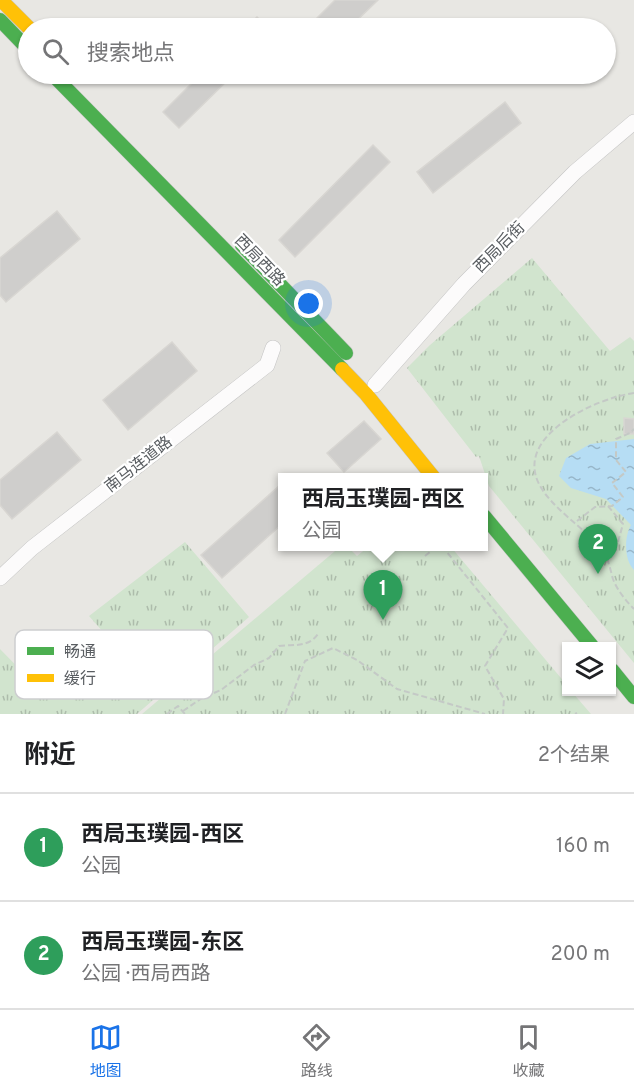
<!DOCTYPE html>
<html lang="zh">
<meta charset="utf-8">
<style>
:root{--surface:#fff;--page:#f2f2f2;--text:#202124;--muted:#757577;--line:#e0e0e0;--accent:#1a73e8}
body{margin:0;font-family:Overpass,"Noto Sans SC",sans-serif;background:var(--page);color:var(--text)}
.controls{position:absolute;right:18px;bottom:18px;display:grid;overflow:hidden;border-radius:0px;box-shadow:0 2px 4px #0004}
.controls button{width:54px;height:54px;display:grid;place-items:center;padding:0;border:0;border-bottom:2px solid var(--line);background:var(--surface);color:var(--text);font:30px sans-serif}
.you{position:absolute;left:309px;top:304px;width:21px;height:21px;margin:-15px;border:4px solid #fff;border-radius:50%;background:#1a73e8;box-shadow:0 0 0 9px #1a73e833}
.badge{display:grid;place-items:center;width:39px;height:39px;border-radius:50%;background:var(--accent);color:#fff;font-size:20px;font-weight:700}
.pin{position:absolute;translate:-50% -50px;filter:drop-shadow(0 2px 3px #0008)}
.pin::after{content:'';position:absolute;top:32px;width:21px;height:18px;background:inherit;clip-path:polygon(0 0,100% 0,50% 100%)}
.popup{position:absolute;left:278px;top:473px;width:210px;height:78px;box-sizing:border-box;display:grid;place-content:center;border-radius:0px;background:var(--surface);filter:drop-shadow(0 2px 4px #0005);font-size:20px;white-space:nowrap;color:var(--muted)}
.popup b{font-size:22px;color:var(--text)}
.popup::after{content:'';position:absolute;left:50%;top:100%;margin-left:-12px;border:12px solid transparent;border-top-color:var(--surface)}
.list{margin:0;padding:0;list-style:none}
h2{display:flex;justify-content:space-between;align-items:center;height:78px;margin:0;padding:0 24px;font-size:26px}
h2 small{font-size:20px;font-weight:400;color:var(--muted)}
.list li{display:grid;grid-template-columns:39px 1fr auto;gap:18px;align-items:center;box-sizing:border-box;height:108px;padding:0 24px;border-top:2px solid var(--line)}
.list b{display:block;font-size:22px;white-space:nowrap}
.list p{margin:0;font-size:20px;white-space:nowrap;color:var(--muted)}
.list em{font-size:20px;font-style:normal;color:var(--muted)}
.icon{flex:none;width:33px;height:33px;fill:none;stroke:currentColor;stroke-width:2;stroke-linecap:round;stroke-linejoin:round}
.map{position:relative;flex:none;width:634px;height:714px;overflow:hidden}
.search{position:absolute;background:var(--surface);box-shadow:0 2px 4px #0004;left:18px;right:18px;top:18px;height:66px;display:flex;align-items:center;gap:15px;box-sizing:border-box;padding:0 21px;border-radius:33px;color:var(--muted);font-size:22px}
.sheet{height:294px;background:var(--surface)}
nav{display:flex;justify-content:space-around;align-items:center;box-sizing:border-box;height:84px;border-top:2px solid var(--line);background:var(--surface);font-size:16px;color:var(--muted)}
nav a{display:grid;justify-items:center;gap:3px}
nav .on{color:var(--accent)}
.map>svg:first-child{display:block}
</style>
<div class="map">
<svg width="634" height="714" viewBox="0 0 634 714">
<defs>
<pattern id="park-tufts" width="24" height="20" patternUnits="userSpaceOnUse" patternTransform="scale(1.5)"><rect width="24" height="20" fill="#d1e4ce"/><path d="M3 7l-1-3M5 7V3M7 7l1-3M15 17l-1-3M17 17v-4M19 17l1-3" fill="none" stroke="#adbcab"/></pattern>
<pattern id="water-ripples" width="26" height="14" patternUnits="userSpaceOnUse" patternTransform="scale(1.5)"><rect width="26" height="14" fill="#b6ddf4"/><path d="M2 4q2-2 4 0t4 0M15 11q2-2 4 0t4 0" fill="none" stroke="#97b6c9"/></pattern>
</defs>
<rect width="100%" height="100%" fill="#e8e7e3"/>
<!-- park -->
<g fill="url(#park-tufts)">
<polygon points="532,258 610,351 630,337 634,341 634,663 489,486 479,456 476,457 407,368 430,345"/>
<polygon points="185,542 249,617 137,714 0,714 0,649 47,697 112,642 89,616"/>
<polygon points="341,546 348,547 357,556 368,547 451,547 566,684 566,692 572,692 591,714 142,714"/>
</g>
<!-- water -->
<path fill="url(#water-ripples)" d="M634 439V570C624 560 624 537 631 525L606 499 571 488 559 476 566 458 590 444Z"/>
<!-- building -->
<g fill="#cfcecc" stroke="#d8d6d2" stroke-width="1.5">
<polygon points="335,0 378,0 349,28 307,28"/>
<polygon points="257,17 269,28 245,28"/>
<polygon points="201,74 234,74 179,128 163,112"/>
<polygon points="505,102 521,123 433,193 417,172"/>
<polygon points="373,145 390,162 295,257 279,240"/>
<polygon points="57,211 80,239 6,302 0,295 0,258"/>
<polygon points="172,342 197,371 128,430 103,400"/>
<polygon points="624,418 634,419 634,434 624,434"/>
<polygon points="364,421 381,439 344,472 327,453"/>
<polygon points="57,432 81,460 12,519 0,505 0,480"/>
<polygon points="278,487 282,493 282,524 222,578 201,555"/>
</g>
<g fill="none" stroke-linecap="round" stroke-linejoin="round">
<!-- street casing -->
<g stroke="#c4c4c4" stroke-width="16">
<g id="street">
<polyline points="375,385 464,284 575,172 634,122"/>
<polyline points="0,578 32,548 267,365 273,348"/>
</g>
</g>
<!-- fast casing -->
<g stroke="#c5c5c5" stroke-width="15">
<g id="fast">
<polyline points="0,20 28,49"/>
<polyline points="52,74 342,369"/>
<polyline points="242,245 346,353"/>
<polyline points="484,516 592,646"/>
<polyline points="612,670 634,697"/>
</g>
</g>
<!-- slow casing -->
<g stroke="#c5c5c5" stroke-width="15">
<g id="slow">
<polyline points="1,0 28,27"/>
<polyline points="342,369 366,394 434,478"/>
</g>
</g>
<!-- path -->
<g stroke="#c4c9c6" stroke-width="2" stroke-dasharray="6 3" stroke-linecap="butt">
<path d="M634 393C597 398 514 435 539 484 552 509 584 527 602 550 609 559 610 569 613 579 617 590 626 601 634 609"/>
<polyline points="577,521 595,507 612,506 623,497 612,483 626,472 616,460 616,439 630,433 634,429"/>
<polyline points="442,546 508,628 485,666 504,699 503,714"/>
<polyline points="604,553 618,542 623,524 608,506"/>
<polyline points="425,556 437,546"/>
<path d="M183 711 202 698 221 690 254 665 269 658 279 646C294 644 308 648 318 634"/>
<polyline points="167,714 178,706 185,714"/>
<polyline points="285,714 305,661 333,648 357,660 397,689 485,714"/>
<polyline points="575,714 577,713"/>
</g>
<!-- street -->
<use href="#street" stroke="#fcfbfb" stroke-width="15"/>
<!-- fast -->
<use href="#fast" stroke="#4caf50" stroke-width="14"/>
<!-- slow -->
<use href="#slow" stroke="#ffc107" stroke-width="14"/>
</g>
<g text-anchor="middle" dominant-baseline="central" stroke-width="4.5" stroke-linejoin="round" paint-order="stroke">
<!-- street labels -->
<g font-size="16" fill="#595d61" stroke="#fff">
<text transform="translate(500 248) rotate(-45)">西局后街</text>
<text transform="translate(259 261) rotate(46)">西局西路</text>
<text transform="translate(139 465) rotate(-38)">南马连道路</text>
</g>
</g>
<!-- legend -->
<rect x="15" y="630" width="198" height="69" rx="9" fill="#fff" stroke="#cdced0" stroke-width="1.5"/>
<rect x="27" y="647" width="27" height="8" fill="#4caf50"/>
<rect x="27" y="674" width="27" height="8" fill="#ffc107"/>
<g font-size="16" fill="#595d61">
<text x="64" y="657">畅通</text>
<text x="64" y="684">缓行</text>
</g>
</svg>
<div class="controls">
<button><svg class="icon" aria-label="layers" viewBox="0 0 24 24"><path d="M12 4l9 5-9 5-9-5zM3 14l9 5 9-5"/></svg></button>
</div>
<div class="you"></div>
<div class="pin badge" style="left:383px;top:620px;background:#2e9e5b">1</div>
<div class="popup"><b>西局玉璞园-西区</b>公园</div>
<div class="pin badge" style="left:598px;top:574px;background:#2e9e5b">2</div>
<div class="search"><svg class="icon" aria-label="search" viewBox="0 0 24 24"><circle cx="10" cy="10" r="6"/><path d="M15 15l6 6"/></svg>搜索地点</div>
</div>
<section class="sheet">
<h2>附近<small>2个结果</small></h2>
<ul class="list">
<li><span class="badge" style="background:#2e9e5b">1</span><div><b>西局玉璞园-西区</b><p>公园</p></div><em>160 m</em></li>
<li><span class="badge" style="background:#2e9e5b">2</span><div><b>西局玉璞园-东区</b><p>公园 · 西局西路</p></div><em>200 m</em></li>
</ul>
</section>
<nav>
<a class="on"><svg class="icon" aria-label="map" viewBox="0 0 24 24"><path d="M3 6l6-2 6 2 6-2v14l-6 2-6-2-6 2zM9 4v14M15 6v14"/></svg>地图</a>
<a><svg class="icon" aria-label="directions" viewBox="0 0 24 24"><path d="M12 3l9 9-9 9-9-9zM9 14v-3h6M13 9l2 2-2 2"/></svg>路线</a>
<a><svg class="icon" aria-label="saved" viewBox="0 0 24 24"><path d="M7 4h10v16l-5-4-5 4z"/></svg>收藏</a>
</nav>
